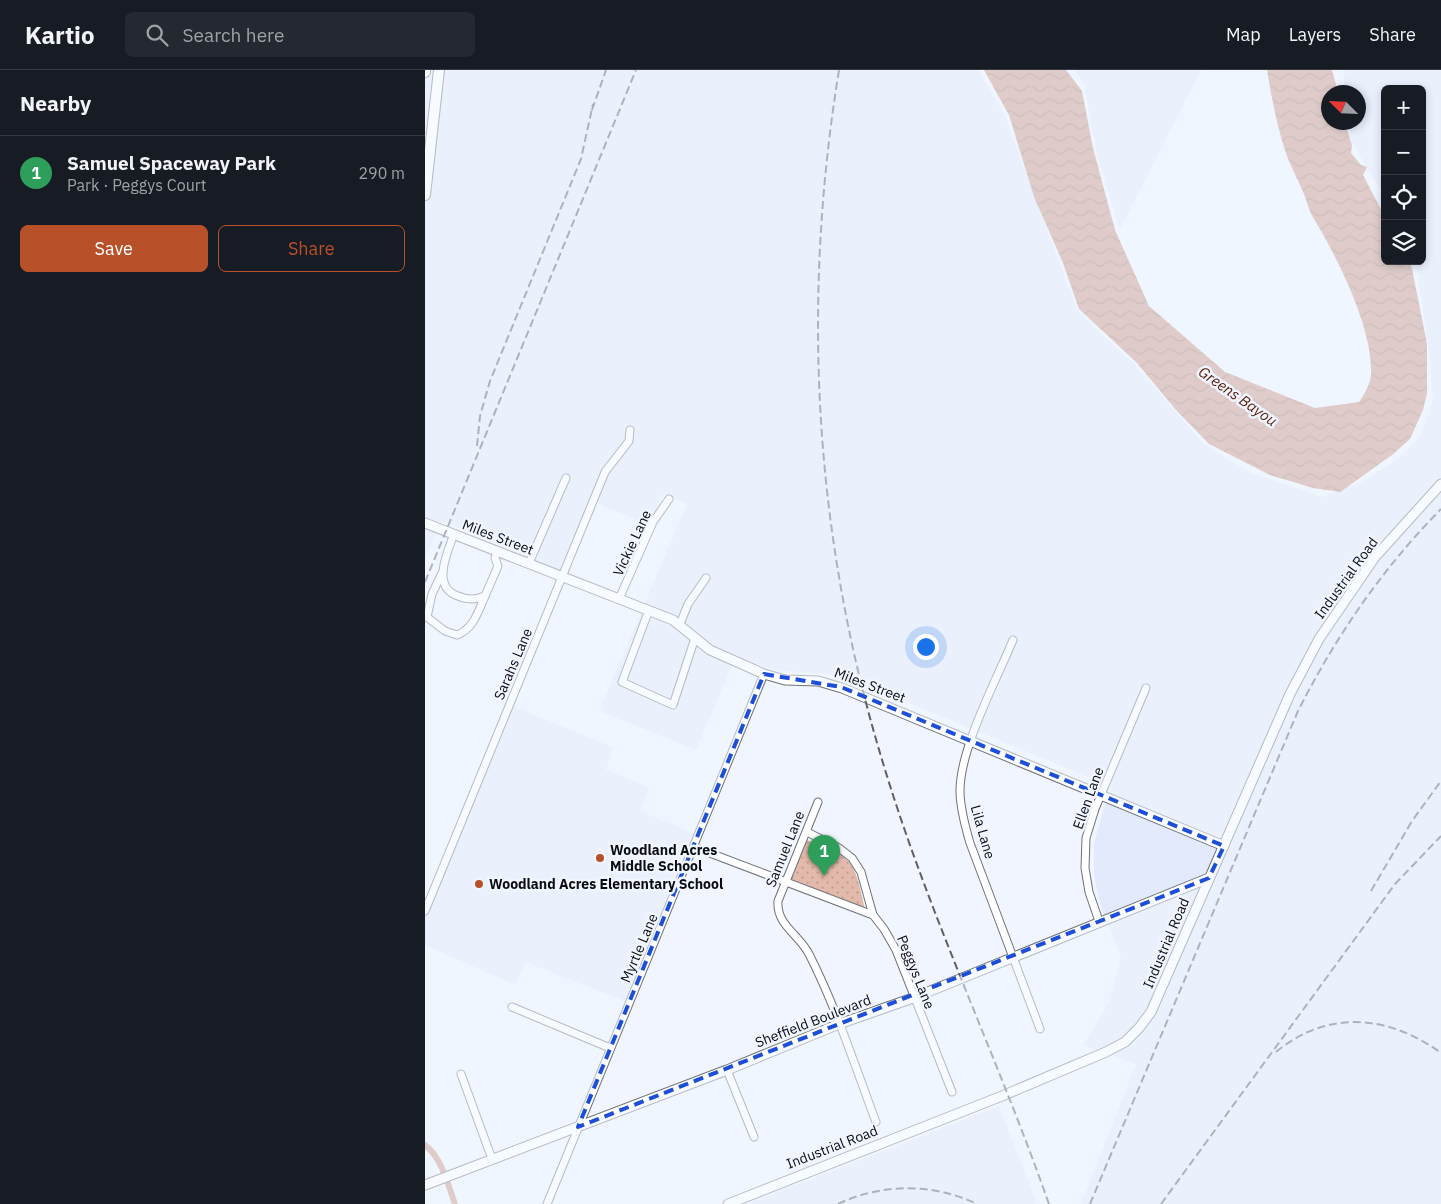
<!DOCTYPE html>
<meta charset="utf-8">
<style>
:root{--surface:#171b24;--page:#242831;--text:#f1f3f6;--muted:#9ea1a6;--line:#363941;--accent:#b8512a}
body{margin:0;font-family:"IBM Plex Sans",sans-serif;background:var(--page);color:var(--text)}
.controls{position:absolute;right:15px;top:15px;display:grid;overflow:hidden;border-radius:8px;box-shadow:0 2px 8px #0003}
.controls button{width:45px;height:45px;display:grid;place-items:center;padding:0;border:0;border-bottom:1px solid var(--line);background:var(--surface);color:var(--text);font:25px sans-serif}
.compass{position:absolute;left:896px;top:15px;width:45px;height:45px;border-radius:50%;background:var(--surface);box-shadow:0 2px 8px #0003;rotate:294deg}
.you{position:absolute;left:500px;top:576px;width:18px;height:18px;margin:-12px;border:4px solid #fff;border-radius:50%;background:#1a73e8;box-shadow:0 0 0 8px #1a73e833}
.badge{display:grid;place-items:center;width:32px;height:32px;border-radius:50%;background:var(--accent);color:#fff;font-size:16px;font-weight:700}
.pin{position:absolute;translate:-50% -41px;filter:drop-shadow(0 1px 2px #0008)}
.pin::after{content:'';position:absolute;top:26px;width:18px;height:15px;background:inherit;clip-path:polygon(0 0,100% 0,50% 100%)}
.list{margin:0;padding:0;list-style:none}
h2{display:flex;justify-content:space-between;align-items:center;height:65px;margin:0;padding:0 20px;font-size:21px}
h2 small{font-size:16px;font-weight:400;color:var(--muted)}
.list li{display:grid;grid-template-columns:32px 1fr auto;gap:15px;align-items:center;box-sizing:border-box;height:75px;padding:0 20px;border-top:1px solid var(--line)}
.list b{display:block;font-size:19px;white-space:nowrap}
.list p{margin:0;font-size:16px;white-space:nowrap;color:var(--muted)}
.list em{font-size:16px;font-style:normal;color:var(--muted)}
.actions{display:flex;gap:10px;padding:15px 20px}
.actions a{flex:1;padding:11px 0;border:1px solid var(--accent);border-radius:8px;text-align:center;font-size:18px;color:var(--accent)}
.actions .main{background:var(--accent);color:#fff}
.icon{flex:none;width:28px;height:28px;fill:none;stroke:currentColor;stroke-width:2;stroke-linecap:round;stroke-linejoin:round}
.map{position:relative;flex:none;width:1016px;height:1134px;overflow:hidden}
header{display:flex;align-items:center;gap:30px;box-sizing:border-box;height:70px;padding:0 25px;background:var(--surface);border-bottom:1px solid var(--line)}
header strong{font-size:24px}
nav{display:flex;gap:28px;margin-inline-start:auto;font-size:18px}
.search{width:350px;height:45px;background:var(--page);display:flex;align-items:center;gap:12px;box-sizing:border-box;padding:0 18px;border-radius:8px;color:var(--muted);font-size:19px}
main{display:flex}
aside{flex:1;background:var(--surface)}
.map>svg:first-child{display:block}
</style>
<header>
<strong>Kartio</strong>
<div class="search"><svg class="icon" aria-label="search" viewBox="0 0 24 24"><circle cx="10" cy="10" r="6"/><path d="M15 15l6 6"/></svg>Search here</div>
<nav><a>Map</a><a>Layers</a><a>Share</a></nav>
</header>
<main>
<aside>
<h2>Nearby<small></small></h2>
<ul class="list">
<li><span class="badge" style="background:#2e9e5b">1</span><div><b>Samuel Spaceway Park</b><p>Park · Peggys Court</p></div><em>290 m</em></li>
</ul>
<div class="actions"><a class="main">Save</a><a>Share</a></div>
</aside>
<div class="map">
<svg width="1016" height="1134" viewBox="0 0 1016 1134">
<defs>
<pattern id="park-dots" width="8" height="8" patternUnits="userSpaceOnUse" patternTransform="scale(1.25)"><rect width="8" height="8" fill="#e2b9ab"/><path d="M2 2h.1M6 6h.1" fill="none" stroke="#c19e92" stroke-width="1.8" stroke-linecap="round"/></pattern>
<pattern id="water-waves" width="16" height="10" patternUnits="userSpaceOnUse" patternTransform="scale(1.25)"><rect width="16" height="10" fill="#cb9a89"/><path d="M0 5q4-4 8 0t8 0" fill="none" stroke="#a37c6f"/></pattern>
</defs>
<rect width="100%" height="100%" fill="#f0f5ff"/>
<!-- built -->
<g fill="#e2eafb">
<polygon points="0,0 553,0 580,46 652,240 710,295 779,374 822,401 897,427 936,412 969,392 995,368 1008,330 1004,280 991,191 997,191 997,19 960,19 960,127 926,71 924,53 934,52 934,22 920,22 918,0 1016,0 1016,1134 656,1134 711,994 658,975 683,935 696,888 675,833 669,806 669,774 679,738 687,717 419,606 351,600 310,588 271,680 174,641 262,434 238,424 224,455 171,433 142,503 17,451 0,489"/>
<polygon points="649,0 776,0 695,159 672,86 659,14"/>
<polygon points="87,636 188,677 181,700 224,717 215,741 271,764 202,932 100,892 90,915 0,875 0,846"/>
<polygon points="574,1036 612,1134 322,1134 332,1130"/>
</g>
<!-- park -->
<path fill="url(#park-dots)" d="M382 770C429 788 429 789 440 839L366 810Z"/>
<!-- water -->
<path fill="url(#water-waves)" d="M559 0H641L657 21 668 78 690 160 724 236 800 302 890 338 934 332C940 323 945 315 946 304 948 258 912 187 889 149 884 141 882 132 879 124 874 112 868 101 863 89 853 61 847 30 842 0H907L913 22H904V52L920 53 927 75 926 83 936 95 942 97 938 105 960 147V191H985L987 199 1002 274V323L998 340 985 369 967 385 915 422 888 418 845 405 784 374 751 340 712 293 654 239 638 193 609 127 584 45Z"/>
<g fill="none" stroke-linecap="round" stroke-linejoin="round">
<!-- canal -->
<path stroke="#cb9a89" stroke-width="6" d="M0 1075C17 1088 23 1115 30 1134"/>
<!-- minor casing -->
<g stroke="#6e737b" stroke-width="9">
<g id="minor">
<path d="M29 464C22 483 6 517 33 526 43 530 50 530 60 526L73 496 70 488 72 481"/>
<polyline points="104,493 141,408"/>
<path d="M17 503 7 524 2 547 20 561 32 565C49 558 53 542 60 526"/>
<polyline points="194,529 228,452 244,429"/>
<polyline points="224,540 197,612 248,635 270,568"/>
<polyline points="255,554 263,534 281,508"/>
<path d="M588 570C571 611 535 678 535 721 535 738 540 756 545 773L615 959"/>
<path d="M393 732 353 831C351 855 374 864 384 884 411 937 430 996 451 1052"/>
<polyline points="382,762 414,778 427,788 436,802 448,845 459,859 471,880 527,1022"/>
<polyline points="269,777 448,845"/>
<polyline points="0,841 180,402 204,371 205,360"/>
<polyline points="674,851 664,822 660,798 661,768 670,739 721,618"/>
<polyline points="87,937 185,978"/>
<polyline points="302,1000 329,1067"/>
<polyline points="36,1004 67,1089"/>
<polyline points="122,1134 339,604"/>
</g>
</g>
<!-- tertiary casing -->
<g stroke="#6e737b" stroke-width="11">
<g id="tertiary">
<polyline points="0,453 248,550 285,580 339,604 360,610 393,611 417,618 799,776"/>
<polyline points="0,1115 302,1000 414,954 488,928 784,808"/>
<polyline points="303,1134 577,1026 681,982 700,972 714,958 726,942 865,624 894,569 950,487 1016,414"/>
</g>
</g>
<!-- secondary casing -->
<g stroke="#6e737b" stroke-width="12">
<g id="secondary">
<polyline points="0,2 0,0"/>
<polyline points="0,125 14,0"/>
</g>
</g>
<!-- minor -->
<use href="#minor" stroke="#fff" stroke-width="7"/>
<!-- tertiary -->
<use href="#tertiary" stroke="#fff" stroke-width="9"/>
<!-- secondary -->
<use href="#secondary" stroke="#fff" stroke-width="10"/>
<!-- rail -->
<g stroke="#5e6066" stroke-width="2" stroke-dasharray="8 4" stroke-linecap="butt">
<path d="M414 0C376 233 389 467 458 693 503 843 572 986 624 1134"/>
<polyline points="167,40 181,0"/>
<polyline points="52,376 55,346 65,311 156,89 168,34"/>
<polyline points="0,512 211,0"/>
<polyline points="946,821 987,751 1016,711"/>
<path d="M851 982C903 939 964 945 1016 983"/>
<path d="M413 1134C457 1113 508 1113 552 1134"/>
<path d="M665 1134 873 641C911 566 957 499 1016 439"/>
<polyline points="736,1134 970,814 1016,766"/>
</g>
</g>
<!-- marked area -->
<path d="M0 0H1016V1134H0ZM339 604 416 617 799 776 784 808 153 1057Z" fill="#f0f5ff" fill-opacity=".55" fill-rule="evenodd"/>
<path fill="none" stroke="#1d4ed8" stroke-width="4" stroke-dasharray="10 6" stroke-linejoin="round" d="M339 604 416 617 799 776 784 808 153 1057Z"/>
<!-- markers -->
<g fill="#b8512a" stroke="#f0f5ff" stroke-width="2">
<circle cx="175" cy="788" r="5"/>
<circle cx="54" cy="814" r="5"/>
</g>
<g text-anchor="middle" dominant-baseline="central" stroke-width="5" stroke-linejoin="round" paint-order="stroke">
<!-- street labels -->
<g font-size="14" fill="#0c0d10" stroke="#f0f5ff">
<text transform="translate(73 467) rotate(21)">Miles Street</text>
<text transform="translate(207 473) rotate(-65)">Vickie Lane</text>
<text transform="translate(921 508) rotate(-54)">Industrial Road</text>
<text transform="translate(88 594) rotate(-67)">Sarahs Lane</text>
<text transform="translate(445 615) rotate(21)">Miles Street</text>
<text transform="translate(663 728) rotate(-70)">Ellen Lane</text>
<text transform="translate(558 762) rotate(74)">Lila Lane</text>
<text transform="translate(360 779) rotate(-68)">Samuel Lane</text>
<text transform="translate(741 873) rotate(-67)">Industrial Road</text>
<text transform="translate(214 878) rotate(-67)">Myrtle Lane</text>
<text transform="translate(491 902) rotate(68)">Peggys Lane</text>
<text transform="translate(388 951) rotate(-21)">Sheffield Boulevard</text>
<text transform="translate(407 1077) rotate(-21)">Industrial Road</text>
</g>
<!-- poi labels -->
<g font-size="14" font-weight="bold" fill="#0c0d10" stroke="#f0f5ff" text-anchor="start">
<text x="185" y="780">Woodland Acres<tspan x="185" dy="16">Middle School</tspan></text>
<text x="64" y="814">Woodland Acres Elementary School</text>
</g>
<!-- water labels -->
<g font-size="15" font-style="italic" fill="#591d05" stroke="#f0f5ff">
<text transform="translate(813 326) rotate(35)">Greens Bayou</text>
</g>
</g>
</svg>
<div class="controls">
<button>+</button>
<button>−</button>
<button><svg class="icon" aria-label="locate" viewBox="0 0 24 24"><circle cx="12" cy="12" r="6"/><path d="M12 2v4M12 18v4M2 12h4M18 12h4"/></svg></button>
<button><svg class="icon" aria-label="layers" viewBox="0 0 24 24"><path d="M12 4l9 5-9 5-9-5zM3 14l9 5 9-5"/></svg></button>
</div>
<svg class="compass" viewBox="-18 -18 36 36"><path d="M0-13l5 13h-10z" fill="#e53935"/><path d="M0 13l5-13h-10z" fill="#9ea1a6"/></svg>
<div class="you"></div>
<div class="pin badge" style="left:399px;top:806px;background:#2e9e5b">1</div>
</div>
</main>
